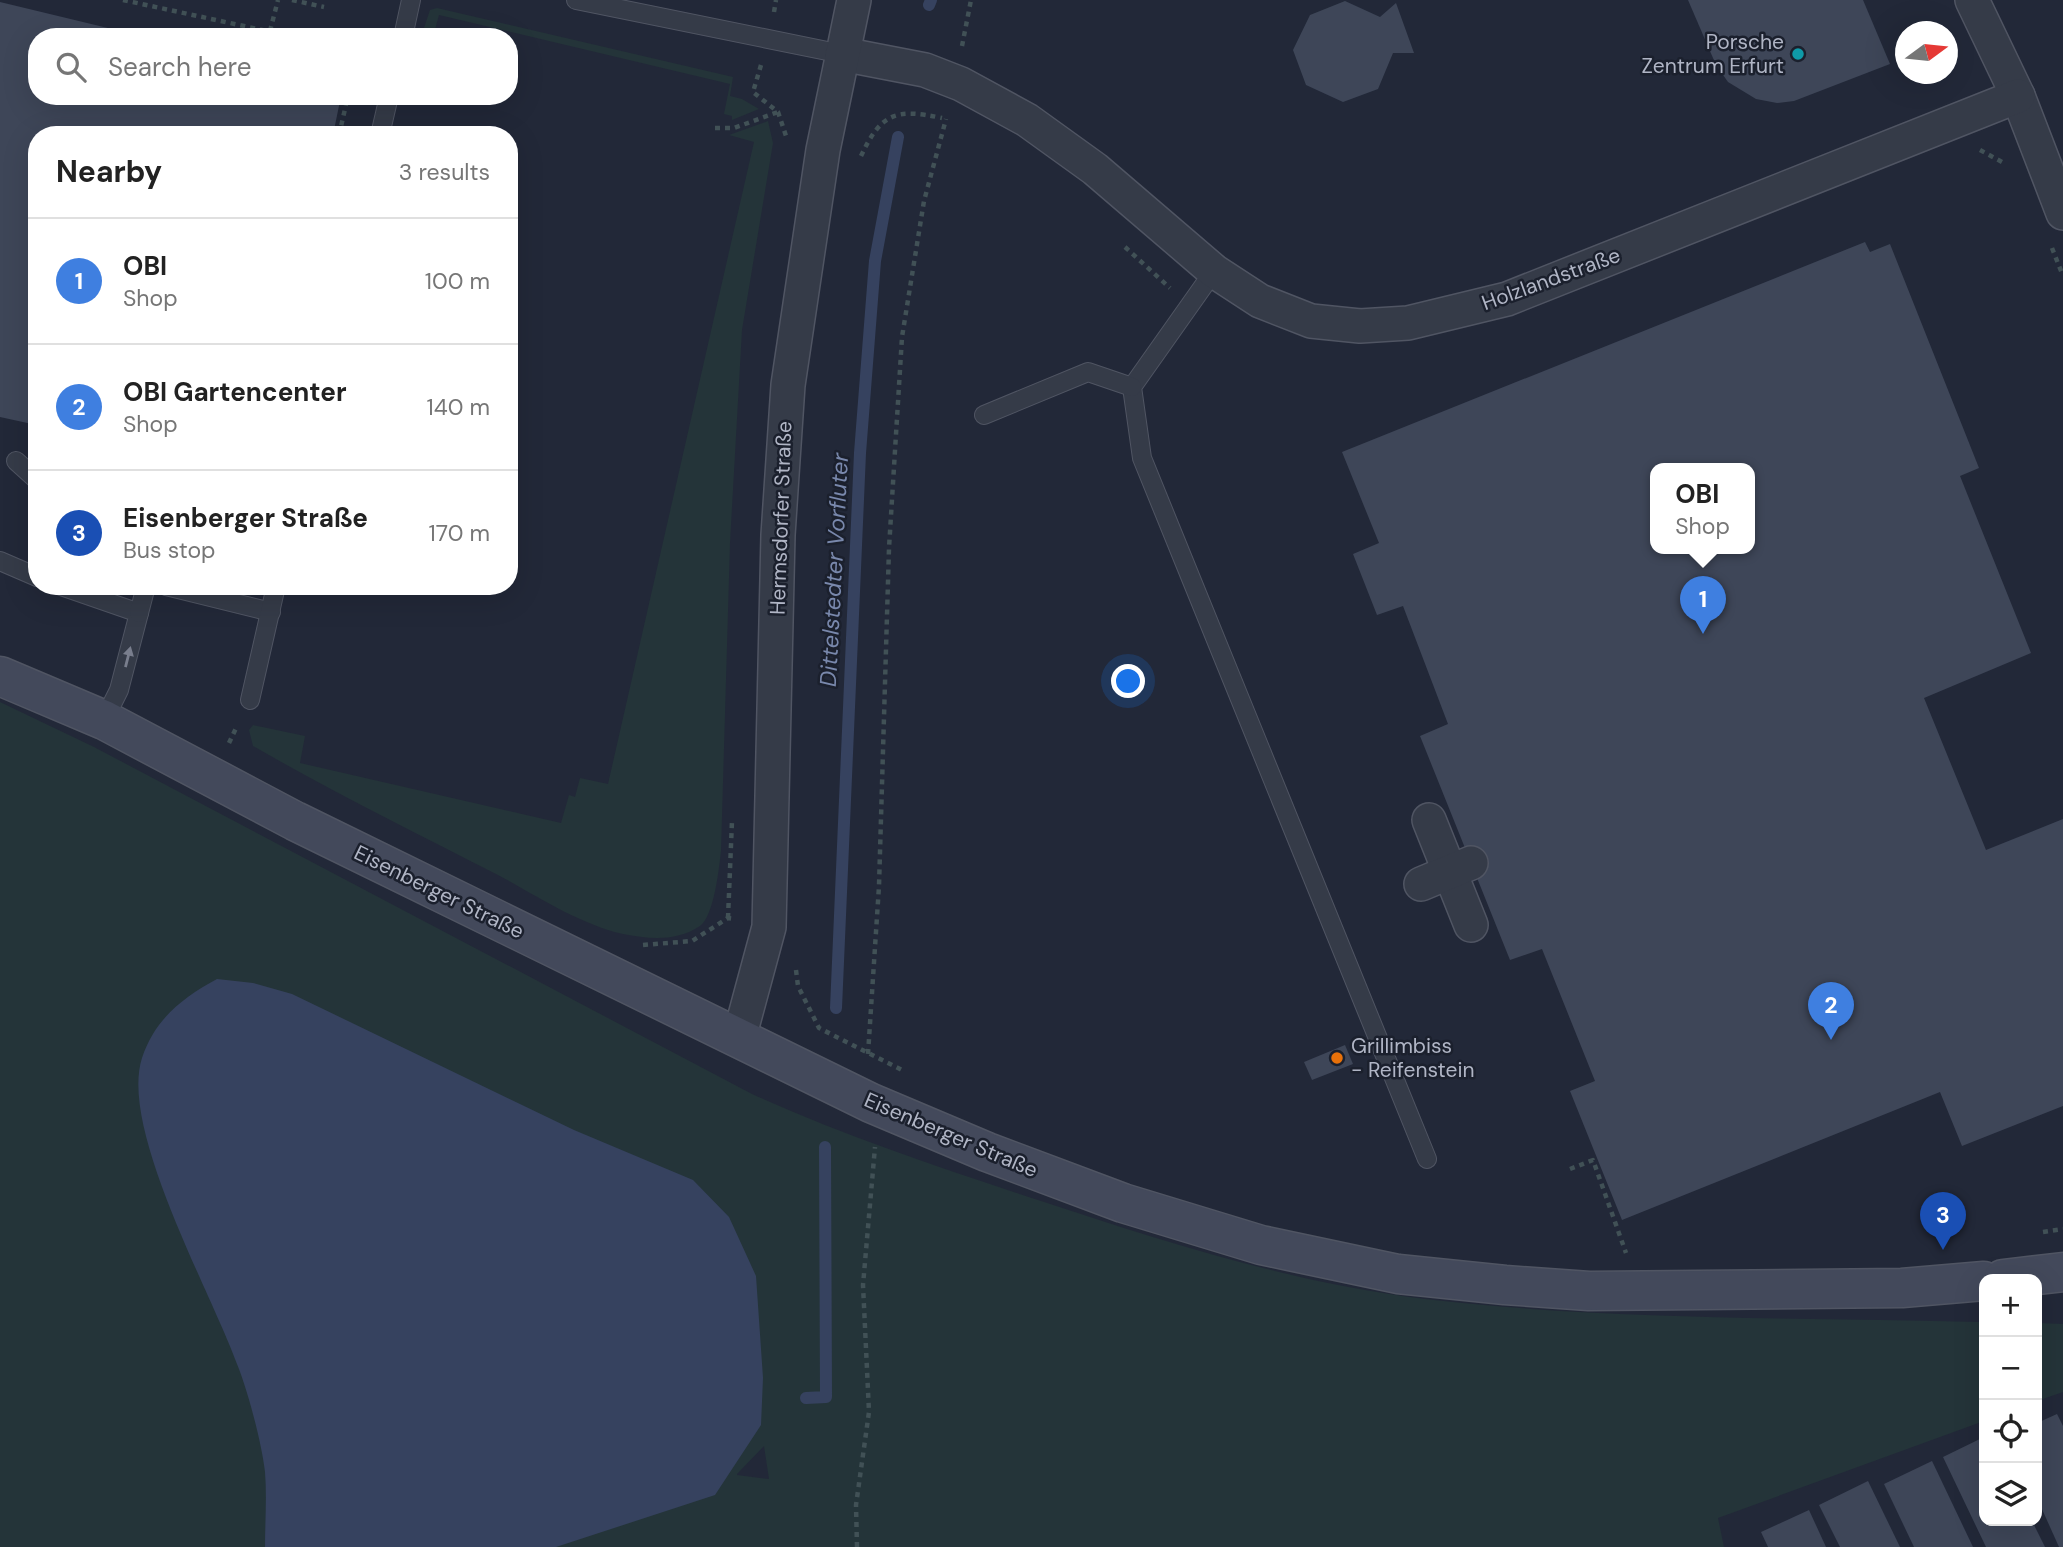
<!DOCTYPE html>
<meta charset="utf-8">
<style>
:root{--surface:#fff;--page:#f2f2f2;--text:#222;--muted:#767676;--line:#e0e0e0;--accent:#111827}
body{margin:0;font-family:"DM Sans",sans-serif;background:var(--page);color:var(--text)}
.controls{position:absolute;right:21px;bottom:21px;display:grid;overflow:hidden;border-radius:14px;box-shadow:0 7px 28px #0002}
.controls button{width:63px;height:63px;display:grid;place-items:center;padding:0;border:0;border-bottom:2px solid var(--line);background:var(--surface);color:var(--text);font:35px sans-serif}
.compass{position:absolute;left:1895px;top:21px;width:63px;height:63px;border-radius:50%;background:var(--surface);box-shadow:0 7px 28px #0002;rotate:75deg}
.you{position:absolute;left:1129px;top:682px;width:24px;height:24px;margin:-18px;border:5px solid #fff;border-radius:50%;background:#1a73e8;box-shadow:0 0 0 10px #1a73e833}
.badge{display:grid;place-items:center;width:46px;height:46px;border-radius:50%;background:var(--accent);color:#fff;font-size:23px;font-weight:700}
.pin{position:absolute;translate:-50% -58px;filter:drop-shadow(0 2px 4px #0008)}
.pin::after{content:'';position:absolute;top:37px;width:24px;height:21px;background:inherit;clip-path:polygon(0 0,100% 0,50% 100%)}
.popup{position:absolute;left:1650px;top:463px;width:105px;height:91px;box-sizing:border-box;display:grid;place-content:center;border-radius:14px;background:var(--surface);filter:drop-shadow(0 2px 5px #0005);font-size:23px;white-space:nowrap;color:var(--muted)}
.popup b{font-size:26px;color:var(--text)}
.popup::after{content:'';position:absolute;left:50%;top:100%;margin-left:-14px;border:14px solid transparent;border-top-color:var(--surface)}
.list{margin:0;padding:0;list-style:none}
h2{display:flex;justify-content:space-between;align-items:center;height:91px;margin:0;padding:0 28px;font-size:30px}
h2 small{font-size:23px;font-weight:400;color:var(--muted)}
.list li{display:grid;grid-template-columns:46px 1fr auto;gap:21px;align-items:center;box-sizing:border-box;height:126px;padding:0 28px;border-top:2px solid var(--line)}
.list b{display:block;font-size:26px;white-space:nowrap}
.list p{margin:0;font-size:23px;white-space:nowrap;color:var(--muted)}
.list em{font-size:23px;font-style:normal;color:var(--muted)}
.icon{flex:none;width:38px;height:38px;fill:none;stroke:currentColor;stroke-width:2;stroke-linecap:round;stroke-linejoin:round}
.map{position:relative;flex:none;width:2063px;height:1547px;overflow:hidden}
.search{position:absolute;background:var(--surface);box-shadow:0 7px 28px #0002;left:28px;top:28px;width:490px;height:77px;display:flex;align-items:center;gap:18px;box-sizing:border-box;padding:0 24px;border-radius:28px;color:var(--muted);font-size:26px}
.panel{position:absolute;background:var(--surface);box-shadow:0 7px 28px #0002;left:28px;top:126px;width:490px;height:469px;border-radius:28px}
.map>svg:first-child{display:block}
</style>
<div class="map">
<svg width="2063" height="1547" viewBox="0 0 2063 1547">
<rect width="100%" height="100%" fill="#222838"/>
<!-- green -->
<g fill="#243439" fill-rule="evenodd">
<polygon points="437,8 733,77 730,96 742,99 759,109 732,120 732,116 724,114 730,84 439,15 433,37 421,37 430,10"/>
<path d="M768 121 773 143 742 330 730 543 721 851C719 869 714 916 700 926 676 942 649 939 623 934 579 924 537 896 498 875 416 833 333 792 253 746L249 730 253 725 305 736 300 763 561 823 569 795 575 797 580 778 608 784 754 142 729 135Z"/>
<path d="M0 702 94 747 752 1094C845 1136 941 1168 1038 1200 1165 1242 1292 1283 1425 1299 1611 1321 1798 1317 1984 1322V1421L1718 1518 1724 1547H0ZM764 1446 769 1479 737 1475V1474Z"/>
<polygon points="2037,1323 2063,1324 2063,1392 2037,1401"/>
</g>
<!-- water -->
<path fill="#36425f" d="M217 979 253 983 292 994 574 1130 693 1180 729 1217 756 1276 763 1378 761 1425 715 1495 556 1547H265C265 1523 267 1497 265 1472 262 1444 248 1391 237 1364 211 1292 119 1129 142 1058 155 1019 182 998 217 979Z"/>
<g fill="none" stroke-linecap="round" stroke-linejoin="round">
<!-- stream -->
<g stroke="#36425f" stroke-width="12">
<polyline points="929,5 931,0"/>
<polyline points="836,1008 860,453 875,261 898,137"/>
<polyline points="806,1398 826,1397 825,1147"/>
</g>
</g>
<!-- building -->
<g fill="#3e4658" fill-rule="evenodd">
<polygon points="1688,0 1863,0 1890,64 1794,101 1777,103 1756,99 1728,82 1716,65"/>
<polygon points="1345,1 1380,17 1396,3 1414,53 1393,53 1378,89 1343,102 1306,85 1293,50 1310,15"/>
<polygon points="0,2 141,36 37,37 37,96 341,96 333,135 37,135 37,401 32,424 0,417"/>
<path d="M1865 242 1870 252 1890 244 1979 468 1960 476 2031 653 1924 698 1986 850 2063 819V1106L1962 1146 1940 1092 1622 1220 1570 1091 1595 1081 1542 949 1510 960 1420 736 1448 724 1403 606 1377 615 1353 554 1379 543 1342 452ZM1656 468H1750V548H1656Z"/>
<polygon points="1345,1045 1353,1064 1312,1080 1304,1062"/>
<polygon points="2057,1414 2063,1426 2063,1547 2059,1547 2037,1498 2037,1423"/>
<polygon points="1984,1437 1984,1521 2032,1521 2045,1547 1986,1547 1943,1457"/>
<polygon points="1932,1461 1973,1547 1914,1547 1884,1484"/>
<polygon points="1868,1481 1900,1547 1840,1547 1819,1505"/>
<polygon points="1809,1510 1826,1547 1768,1547 1761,1532"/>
</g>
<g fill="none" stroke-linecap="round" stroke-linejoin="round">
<!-- lane casing -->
<g stroke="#505563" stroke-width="20">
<g id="lane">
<polyline points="576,0 842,54"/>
<polyline points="403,37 411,0"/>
<polyline points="380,135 389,96"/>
<polyline points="1214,271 1132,387 1142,458 1427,1159"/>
<polyline points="984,415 1088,372 1132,387"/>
<polyline points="16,461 37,480"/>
<polyline points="0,561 37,577"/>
<polyline points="61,586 139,613 119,690 104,720"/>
<polyline points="166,586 271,612"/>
<polyline points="139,613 146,586"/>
<polyline points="250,700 276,586"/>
</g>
</g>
<!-- street casing -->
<g stroke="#505563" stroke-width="36">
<g id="street">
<polyline points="1972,0 2018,96 2063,213"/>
<polyline points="842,54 925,70 961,84 1027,120 1095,169 1214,271 1260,301 1311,321 1360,326 1408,323 1507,299 2018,96"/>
<polyline points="1429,820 1471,925"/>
<polyline points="1421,884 1471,863"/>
<polyline points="739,1038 769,927 778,535 788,385 823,150 854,0"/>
</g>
</g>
<!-- secondary casing -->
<g stroke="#505563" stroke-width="41">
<g id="secondary">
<polyline points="0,676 104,720 295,821 871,1103 987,1152 1123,1203 1261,1245 1398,1274 1505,1285 1589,1291 1902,1288 1984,1281"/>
<polyline points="2003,1279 2063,1272"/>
</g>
</g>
<!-- path -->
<g stroke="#415156" stroke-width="4.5" stroke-dasharray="5 5" stroke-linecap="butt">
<polyline points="123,0 295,37"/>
<polyline points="292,0 324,7"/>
<polyline points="774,12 776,0"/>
<polyline points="270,31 278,0"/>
<polyline points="962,46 971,0"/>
<polyline points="761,65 753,92 778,112 787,139"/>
<polyline points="715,128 734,128 778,112"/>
<polyline points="339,135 348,96"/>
<polyline points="1980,150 2002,162"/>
<path d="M861 156C881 113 896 108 942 118"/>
<polyline points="1125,247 1170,288"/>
<polyline points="2052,248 2063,276"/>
<polyline points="229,743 237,726"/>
<polyline points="728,918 732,821"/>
<polyline points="643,945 692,941 728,918 735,919"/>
<polyline points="796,970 798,986 819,1028 902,1070"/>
<polyline points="868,1054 879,886 889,548 902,337 924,201 946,119"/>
<polyline points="1570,1169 1593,1160 1626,1253"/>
<polyline points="2043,1232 2063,1229"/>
<polyline points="857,1547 856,1505 869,1412 863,1285 875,1147"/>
</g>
<!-- lane -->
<use href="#lane" stroke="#353b48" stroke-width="18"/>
<!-- street -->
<use href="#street" stroke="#353b48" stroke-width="33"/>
<!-- secondary -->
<use href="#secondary" stroke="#43495b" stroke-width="38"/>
</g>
<!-- one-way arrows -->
<defs><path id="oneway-solid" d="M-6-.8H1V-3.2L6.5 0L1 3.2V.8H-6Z" transform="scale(1.75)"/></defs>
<use fill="#797e8d" href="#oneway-solid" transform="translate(128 657) rotate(-76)"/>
<!-- markers -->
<circle fill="#0f9aa8" stroke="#1b202d" stroke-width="2.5" cx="1798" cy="54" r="7"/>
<circle fill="#e8710a" stroke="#1b202d" stroke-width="2.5" cx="1337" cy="1058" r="7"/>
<g text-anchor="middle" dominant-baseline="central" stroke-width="5" stroke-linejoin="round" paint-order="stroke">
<!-- poi labels -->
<g font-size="21" fill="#b0b5c5" stroke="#1b202d" text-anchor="end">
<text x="1784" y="42">Porsche<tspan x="1784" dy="24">Zentrum Erfurt</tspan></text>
<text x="1351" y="1046" text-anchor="start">Grillimbiss<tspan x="1351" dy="24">- Reifenstein</tspan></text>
</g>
<!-- street labels -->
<g font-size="21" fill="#b0b5c5" stroke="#1b202d">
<text transform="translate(1551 279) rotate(-20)">Holzlandstraße</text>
<text transform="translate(781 518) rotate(-88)">Hermsdorfer Straße</text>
<text transform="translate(439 892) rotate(26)">Eisenberger Straße</text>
<text transform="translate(951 1135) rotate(23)">Eisenberger Straße</text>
</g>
<!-- water labels -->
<g font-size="23" font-style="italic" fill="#7988ac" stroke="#1b202d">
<text transform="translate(834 570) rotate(-87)">Dittelstedter Vorfluter</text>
</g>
</g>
</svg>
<div class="controls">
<button>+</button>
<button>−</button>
<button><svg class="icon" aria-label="locate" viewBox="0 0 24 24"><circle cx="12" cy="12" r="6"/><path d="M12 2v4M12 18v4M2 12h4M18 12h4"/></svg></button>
<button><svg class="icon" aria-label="layers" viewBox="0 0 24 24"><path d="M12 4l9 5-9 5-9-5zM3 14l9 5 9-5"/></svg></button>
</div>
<svg class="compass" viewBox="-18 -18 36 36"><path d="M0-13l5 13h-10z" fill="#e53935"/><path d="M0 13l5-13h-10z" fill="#767676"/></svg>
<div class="you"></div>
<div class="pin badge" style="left:1703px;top:634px;background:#3f7fe0">1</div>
<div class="popup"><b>OBI</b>Shop</div>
<div class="pin badge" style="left:1831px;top:1040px;background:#3f7fe0">2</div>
<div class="pin badge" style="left:1943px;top:1250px;background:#1a4fb4">3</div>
<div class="search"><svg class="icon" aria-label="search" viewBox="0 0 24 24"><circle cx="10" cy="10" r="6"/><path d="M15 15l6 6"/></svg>Search here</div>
<section class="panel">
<h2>Nearby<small>3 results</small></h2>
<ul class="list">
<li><span class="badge" style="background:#3f7fe0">1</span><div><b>OBI</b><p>Shop</p></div><em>100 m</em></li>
<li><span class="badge" style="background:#3f7fe0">2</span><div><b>OBI Gartencenter</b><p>Shop</p></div><em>140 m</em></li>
<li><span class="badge" style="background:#1a4fb4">3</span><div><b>Eisenberger Straße</b><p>Bus stop</p></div><em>170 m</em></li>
</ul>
</section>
</div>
